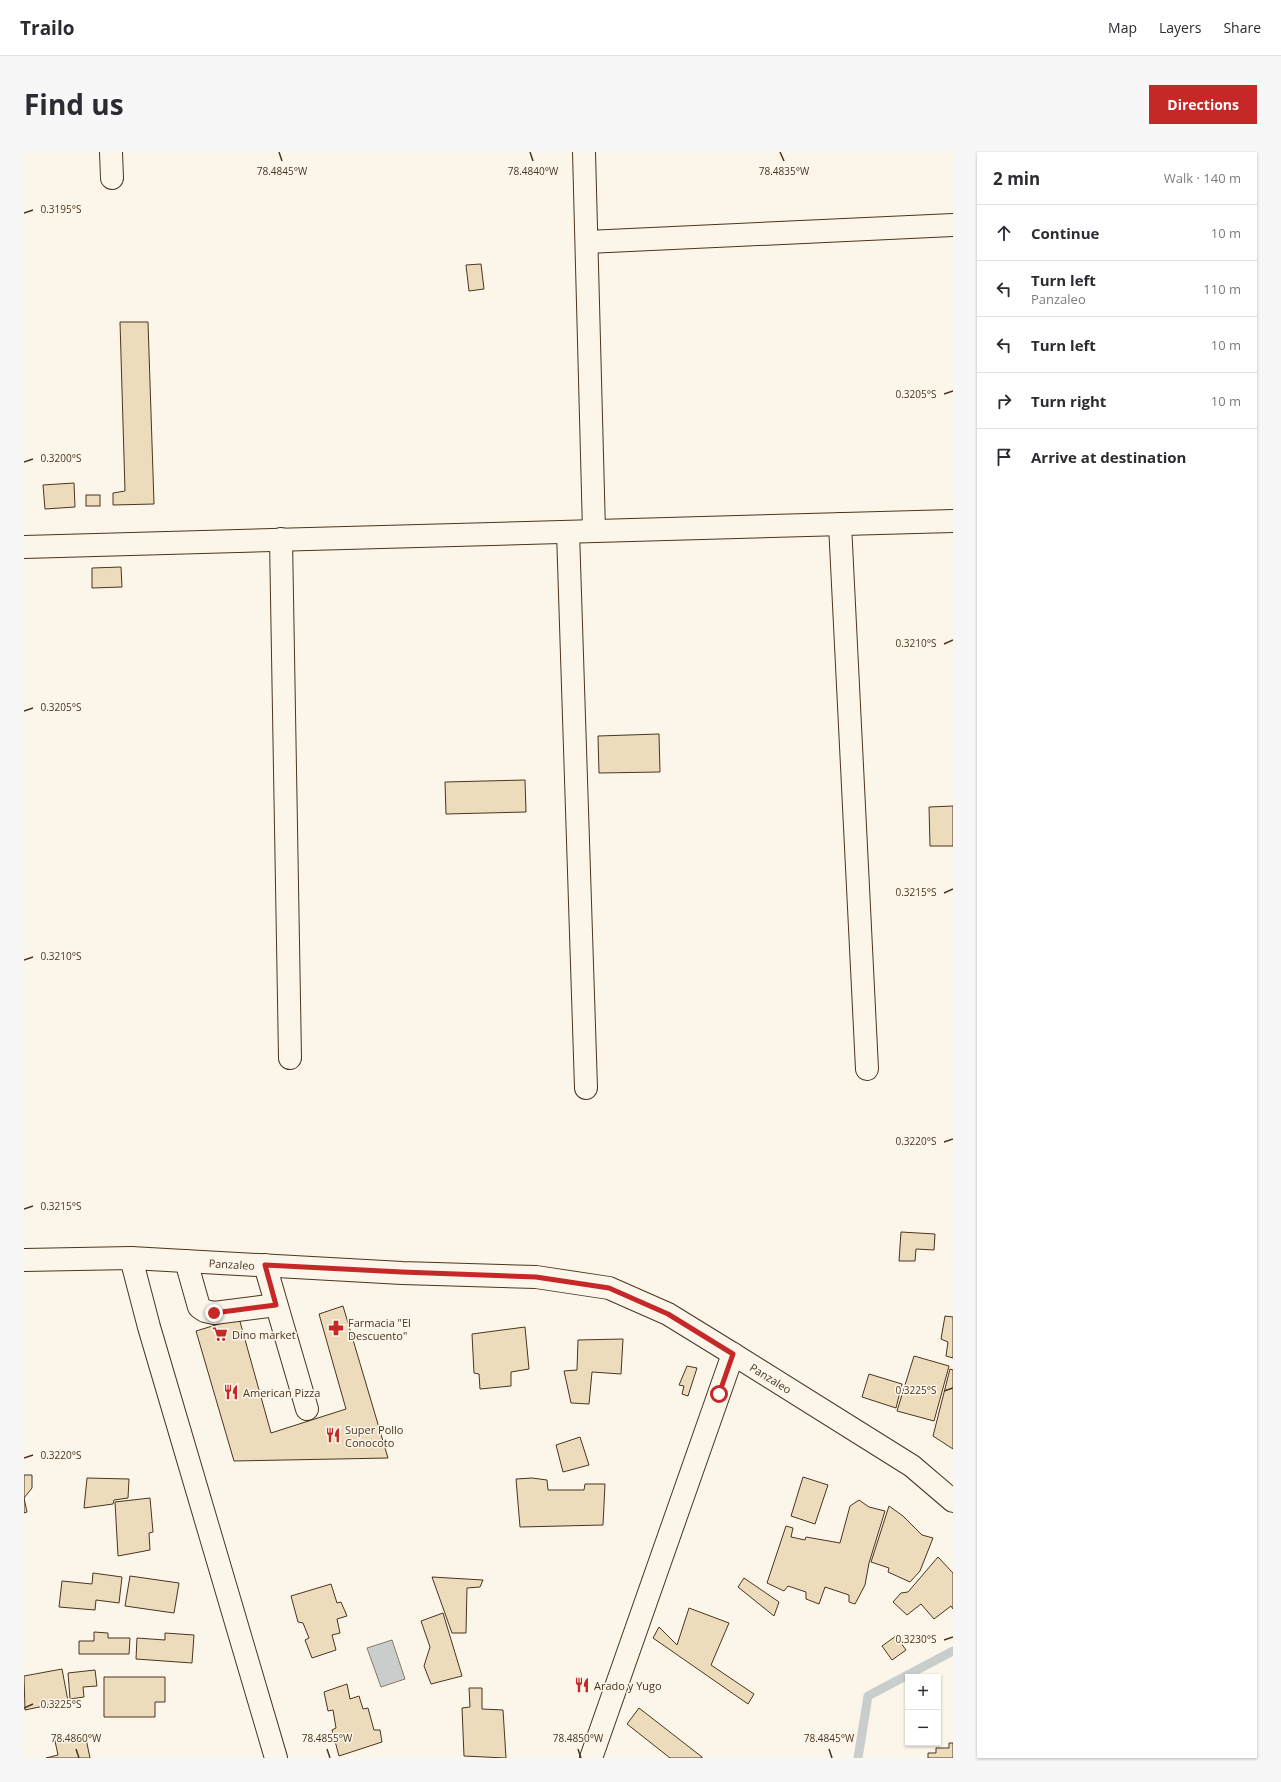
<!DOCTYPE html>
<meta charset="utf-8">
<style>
:root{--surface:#fff;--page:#f7f7f7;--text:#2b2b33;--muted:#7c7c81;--line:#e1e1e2;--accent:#c62828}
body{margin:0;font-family:"Open Sans",sans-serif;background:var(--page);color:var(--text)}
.controls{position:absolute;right:12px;bottom:12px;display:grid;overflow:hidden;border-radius:0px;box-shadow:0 1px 3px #0004}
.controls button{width:36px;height:36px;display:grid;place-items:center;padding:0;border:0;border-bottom:1px solid var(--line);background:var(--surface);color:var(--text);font:20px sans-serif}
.stop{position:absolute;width:12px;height:12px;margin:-9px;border:3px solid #c62828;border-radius:50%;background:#fff}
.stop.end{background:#c62828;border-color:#fff;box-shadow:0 1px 4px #0008}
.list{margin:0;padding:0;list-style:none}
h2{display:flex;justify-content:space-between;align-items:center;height:52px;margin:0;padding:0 16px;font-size:17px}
h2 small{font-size:13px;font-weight:400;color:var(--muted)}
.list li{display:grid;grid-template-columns:26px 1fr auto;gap:12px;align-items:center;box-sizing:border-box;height:56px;padding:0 16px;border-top:1px solid var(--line)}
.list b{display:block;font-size:15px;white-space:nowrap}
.list p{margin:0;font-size:13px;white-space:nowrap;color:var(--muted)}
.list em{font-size:13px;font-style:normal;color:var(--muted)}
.icon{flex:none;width:22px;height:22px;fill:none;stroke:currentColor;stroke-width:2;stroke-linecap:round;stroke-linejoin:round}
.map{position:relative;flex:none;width:929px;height:1606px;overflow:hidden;border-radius:0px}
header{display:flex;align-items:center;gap:24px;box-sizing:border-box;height:56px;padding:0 20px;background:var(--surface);border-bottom:1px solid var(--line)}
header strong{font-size:19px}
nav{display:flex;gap:22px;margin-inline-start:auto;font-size:14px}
.intro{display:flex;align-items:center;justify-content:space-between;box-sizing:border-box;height:96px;padding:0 24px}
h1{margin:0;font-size:28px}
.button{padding:10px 18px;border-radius:0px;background:var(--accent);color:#fff;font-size:14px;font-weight:700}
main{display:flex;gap:24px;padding:0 24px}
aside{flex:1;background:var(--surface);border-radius:0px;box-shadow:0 1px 3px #0004}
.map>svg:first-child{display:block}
</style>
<header>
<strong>Trailo</strong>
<nav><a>Map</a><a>Layers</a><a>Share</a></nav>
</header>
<div class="intro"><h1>Find us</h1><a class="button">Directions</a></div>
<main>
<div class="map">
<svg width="929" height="1606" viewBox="0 0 929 1606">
<rect width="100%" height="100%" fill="#fbf6e9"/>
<!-- water -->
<polygon fill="#c9cecd" stroke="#887966" points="368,1488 381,1527 357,1535 343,1496"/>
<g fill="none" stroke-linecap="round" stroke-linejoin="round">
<!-- stream -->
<polyline stroke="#c9cecd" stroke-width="9" points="834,1606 844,1544 929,1499"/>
</g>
<!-- building -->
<g fill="#ecdcbc" stroke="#4a3520">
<polygon points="457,112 460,137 445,139 442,113"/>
<polygon points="96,170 124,170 130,352 89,353 89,341 101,339"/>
<polygon points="50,331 51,355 21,357 19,333"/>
<rect x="62" y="343" width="14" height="11"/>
<polygon points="97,415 98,435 68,436 68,416"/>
<polygon points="635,582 636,620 575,621 574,584"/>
<polygon points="501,628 502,660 422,662 421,630"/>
<polygon points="929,654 929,694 906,694 905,655"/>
<polygon points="877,1080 911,1082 910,1098 892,1097 891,1109 875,1109"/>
<polygon points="319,1154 364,1306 210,1309 172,1179 215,1166 247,1281 322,1257 295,1162"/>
<polygon points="921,1164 929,1165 929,1206 922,1204 924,1190 917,1187"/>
<polygon points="501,1175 505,1217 487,1220 487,1234 456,1237 455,1222 450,1221 448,1182"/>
<polygon points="599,1187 597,1222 568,1220 565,1252 547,1251 540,1219 553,1218 554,1188"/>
<polygon points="890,1204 925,1214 910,1269 873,1259"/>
<polygon points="663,1214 673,1216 664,1244 658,1242 660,1234 655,1233"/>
<polygon points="926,1217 929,1218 929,1297 909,1284"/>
<polygon points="845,1222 878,1232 872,1256 838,1245"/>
<polygon points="556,1285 565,1313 539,1320 532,1293"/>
<polygon points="0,1323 8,1323 8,1336 0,1346 3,1360 0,1361"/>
<polygon points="779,1325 804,1333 791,1372 767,1364"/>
<polygon points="63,1326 105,1327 104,1346 90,1348 89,1352 60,1356"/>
<polygon points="508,1326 523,1328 524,1338 560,1338 561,1332 581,1332 579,1373 496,1375 492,1327"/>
<polygon points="126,1346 129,1380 125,1381 126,1398 94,1404 91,1350"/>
<polygon points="835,1348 845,1355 861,1359 845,1411 841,1433 831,1452 825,1450 825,1443 801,1435 795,1452 782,1447 782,1440 764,1434 760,1439 743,1431 762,1374 769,1376 767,1385 781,1388 782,1385 816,1391 826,1354"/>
<polygon points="865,1354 879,1364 898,1383 909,1386 896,1419 886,1430 864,1420 865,1416 847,1410"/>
<polygon points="914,1405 929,1421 929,1457 927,1454 910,1467 897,1452 883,1463 869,1450 877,1441 884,1440"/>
<polygon points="69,1421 98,1425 95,1451 72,1448 71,1458 35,1455 38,1429 68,1432"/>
<polygon points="106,1424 155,1431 150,1461 101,1454"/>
<polygon points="408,1425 459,1428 456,1435 443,1436 442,1481 428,1481"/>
<polygon points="720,1426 755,1450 750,1464 714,1435"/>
<polygon points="307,1432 313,1451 317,1450 323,1464 313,1467 316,1481 308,1483 312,1498 288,1506 281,1488 285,1486 279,1471 274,1470 267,1444"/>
<polygon points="665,1456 705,1471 687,1513 730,1542 724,1552 629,1486 635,1475 653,1493"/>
<polygon points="419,1461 438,1524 407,1532 400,1514 406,1495 397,1469"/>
<polygon points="70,1480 84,1481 84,1486 106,1486 105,1502 55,1502 55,1489 70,1489"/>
<polygon points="141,1481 170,1483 168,1511 112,1507 113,1486 141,1488"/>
<polygon points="872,1484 882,1498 868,1508 858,1494"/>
<polygon points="38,1517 44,1549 1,1558 0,1524"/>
<polygon points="71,1518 73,1534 59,1535 60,1545 46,1547 44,1521"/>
<polygon points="80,1525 141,1525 141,1550 131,1550 131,1565 80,1565"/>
<polygon points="323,1532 326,1547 335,1544 339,1557 344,1556 350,1578 356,1578 358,1590 315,1604 308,1578 312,1576 309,1558 304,1559 300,1540"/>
<polygon points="445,1536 458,1536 458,1557 479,1558 482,1606 440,1604 438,1556 446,1555"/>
<polygon points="615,1556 678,1605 678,1606 646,1606 603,1572"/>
<polygon points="61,1582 66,1606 22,1606 34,1603 31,1589"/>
<polygon points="925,1591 929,1591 929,1606 904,1606 904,1601 912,1601 912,1596 925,1596"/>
</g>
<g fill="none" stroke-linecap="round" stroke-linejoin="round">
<!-- minor casing -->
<g stroke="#4a3520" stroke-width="24">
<g id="minor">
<polyline points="87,0 88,26"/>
<polyline points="560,0 570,379"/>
<polyline points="563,90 929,73"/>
<polyline points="816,372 843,917"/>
<polyline points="544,380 562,936"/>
<polyline points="257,387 266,906"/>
<polyline points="0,395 929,369"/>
<polyline points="107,1106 125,1175 252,1606"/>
<path id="s1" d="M0 1108 107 1106 378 1121 512 1125 585 1136 644 1162 709 1202 888 1314 929 1349"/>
<polyline points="162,1109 175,1155 181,1159 190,1161 252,1153"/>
<polyline points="241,1113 283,1257"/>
<polyline points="567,1606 709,1202"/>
</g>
</g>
<!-- minor -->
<use href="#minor" stroke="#fbf6e9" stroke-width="22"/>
</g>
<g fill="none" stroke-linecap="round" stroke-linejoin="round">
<!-- route -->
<polyline stroke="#c62828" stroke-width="5" points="190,1161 252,1153 241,1113 378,1120 512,1125 585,1136 644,1162 709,1202 695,1242"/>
</g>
<!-- ticks -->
<path fill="none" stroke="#4a3520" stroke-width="1.5" d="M255 0 258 9M506 0 509 9M756 0 760 9M0 61 9 58M920 242 929 239M0 310 9 307M920 492 929 488M0 559 9 556M920 741 929 737M0 808 9 805M920 990 929 987M0 1057 9 1054M920 1239 929 1236M0 1306 9 1303M920 1488 929 1485M0 1556 9 1552M52 1597 55 1606M303 1597 306 1606M554 1597 557 1606M805 1597 808 1606"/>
<!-- icons -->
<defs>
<g id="pharmacy-bare" transform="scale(1.2)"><path d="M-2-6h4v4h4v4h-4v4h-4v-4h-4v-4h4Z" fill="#c62828" stroke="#fbf6e9" stroke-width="2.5" paint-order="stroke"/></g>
<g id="supermarket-bare" transform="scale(1.2)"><path d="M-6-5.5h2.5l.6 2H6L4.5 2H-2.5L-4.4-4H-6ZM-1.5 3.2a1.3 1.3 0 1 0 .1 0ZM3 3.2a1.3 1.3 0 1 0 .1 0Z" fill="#c62828" stroke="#fbf6e9" stroke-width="2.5" paint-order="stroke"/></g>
<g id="restaurant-bare" transform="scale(1.2)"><path d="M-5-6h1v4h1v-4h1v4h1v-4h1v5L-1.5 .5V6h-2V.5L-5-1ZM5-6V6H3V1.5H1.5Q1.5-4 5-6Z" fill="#c62828" stroke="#fbf6e9" stroke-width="2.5" paint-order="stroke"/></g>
</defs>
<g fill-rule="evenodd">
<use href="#pharmacy-bare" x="312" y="1176"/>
<use href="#supermarket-bare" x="196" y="1182"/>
<use href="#restaurant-bare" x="207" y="1240"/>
<use href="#restaurant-bare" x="309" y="1283"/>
<use href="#restaurant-bare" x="558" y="1533"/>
</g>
<g text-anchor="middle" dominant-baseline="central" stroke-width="3" stroke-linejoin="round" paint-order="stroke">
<!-- street labels -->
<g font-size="11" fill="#4a3520" stroke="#fbf6e9">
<text stroke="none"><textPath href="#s1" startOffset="208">Panzaleo</textPath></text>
<text stroke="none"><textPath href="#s1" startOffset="772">Panzaleo</textPath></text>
</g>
<!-- poi labels -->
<g font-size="11" fill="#4a3520" stroke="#fbf6e9" text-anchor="start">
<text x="324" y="1170">Farmacia "El<tspan x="324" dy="13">Descuento"</tspan></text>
<text x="208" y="1182">Dino market</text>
<text x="219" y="1240">American Pizza</text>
<text x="321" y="1277">Super Pollo<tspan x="321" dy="13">Conocoto</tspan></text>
<text x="570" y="1533">Arado y Yugo</text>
</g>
</g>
<g font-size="10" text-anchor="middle" fill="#4a3520" stroke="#fbf6e9" stroke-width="3" stroke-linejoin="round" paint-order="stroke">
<text x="760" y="23">78.4835°W</text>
<text x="258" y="23">78.4845°W</text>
<text x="509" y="23">78.4840°W</text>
<text x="37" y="61">0.3195°S</text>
<text x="892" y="246">0.3205°S</text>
<text x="37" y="310">0.3200°S</text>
<text x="892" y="495">0.3210°S</text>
<text x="37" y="559">0.3205°S</text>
<text x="892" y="744">0.3215°S</text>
<text x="37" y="808">0.3210°S</text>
<text x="892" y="993">0.3220°S</text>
<text x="37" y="1058">0.3215°S</text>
<text x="892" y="1242">0.3225°S</text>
<text x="37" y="1307">0.3220°S</text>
<text x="892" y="1491">0.3230°S</text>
<text x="37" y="1556">0.3225°S</text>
<text x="52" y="1590">78.4860°W</text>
<text x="303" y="1590">78.4855°W</text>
<text x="554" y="1590">78.4850°W</text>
<text x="805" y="1590">78.4845°W</text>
</g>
</svg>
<div class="controls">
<button>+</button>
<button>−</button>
</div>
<div class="stop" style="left:695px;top:1242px"></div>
<div class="stop end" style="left:190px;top:1161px"></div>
</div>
<aside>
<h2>2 min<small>Walk · 140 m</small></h2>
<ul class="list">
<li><svg class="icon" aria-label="ahead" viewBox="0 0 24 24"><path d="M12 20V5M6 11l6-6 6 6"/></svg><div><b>Continue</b></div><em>10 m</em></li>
<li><svg class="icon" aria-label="left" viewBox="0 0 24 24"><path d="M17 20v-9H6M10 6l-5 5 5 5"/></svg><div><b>Turn left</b><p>Panzaleo</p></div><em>110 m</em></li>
<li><svg class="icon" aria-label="left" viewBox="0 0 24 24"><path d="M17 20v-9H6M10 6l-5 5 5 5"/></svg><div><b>Turn left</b></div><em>10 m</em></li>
<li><svg class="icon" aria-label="right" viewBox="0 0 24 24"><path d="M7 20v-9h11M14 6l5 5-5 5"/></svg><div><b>Turn right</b></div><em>10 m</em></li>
<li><svg class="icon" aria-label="arrive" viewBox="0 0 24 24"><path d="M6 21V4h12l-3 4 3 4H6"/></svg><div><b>Arrive at destination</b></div></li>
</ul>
</aside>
</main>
